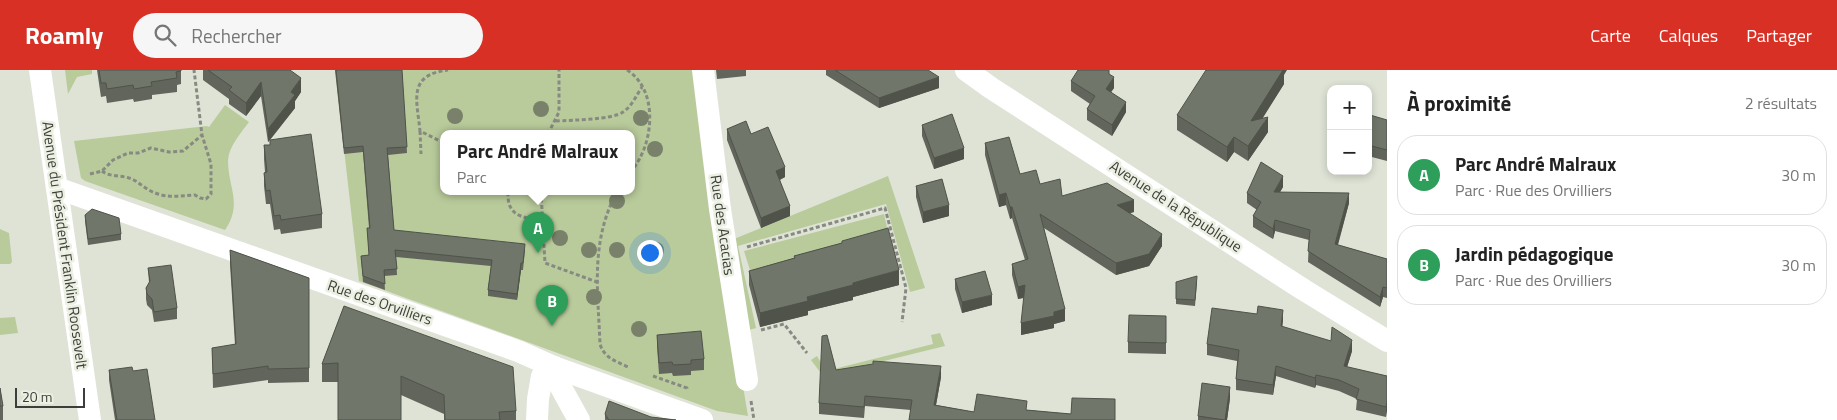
<!DOCTYPE html>
<html lang="fr">
<meta charset="utf-8">
<style>
:root{--surface:#fff;--page:#f6f6f6;--text:#222;--muted:#767676;--line:#e0e0e0;--accent:#d93025}
body{margin:0;font-family:"Titillium Web",sans-serif;background:var(--page);color:var(--text)}
.controls{position:absolute;right:15px;top:15px;display:grid;overflow:hidden;border-radius:10px;box-shadow:0 2px 8px #0003}
.controls button{width:45px;height:45px;display:grid;place-items:center;padding:0;border:0;border-bottom:1px solid var(--line);background:var(--surface);color:var(--text);font:25px sans-serif}
.scale{position:absolute;left:15px;bottom:12px;width:70px;box-sizing:border-box;padding-left:5px;border:2px solid #3c3e39;border-top:0;font-size:14px;line-height:18px;white-space:nowrap;color:#3c3e39;-webkit-text-stroke:4px #ebf0e3;paint-order:stroke}
.you{position:absolute;left:649px;top:182px;width:18px;height:18px;margin:-12px;border:4px solid #fff;border-radius:50%;background:#1a73e8;box-shadow:0 0 0 8px #1a73e833}
.badge{display:grid;place-items:center;width:32px;height:32px;border-radius:50%;background:var(--accent);color:#fff;font-size:16px;font-weight:700}
.pin{position:absolute;translate:-50% -41px;filter:drop-shadow(0 1px 2px #0008)}
.pin::after{content:'';position:absolute;top:26px;width:18px;height:15px;background:inherit;clip-path:polygon(0 0,100% 0,50% 100%)}
.popup{position:absolute;left:440px;top:60px;width:195px;height:65px;box-sizing:border-box;display:grid;place-content:center;border-radius:10px;background:var(--surface);filter:drop-shadow(0 1px 4px #0005);font-size:16px;white-space:nowrap;color:var(--muted)}
.popup b{font-size:19px;color:var(--text)}
.popup::after{content:'';position:absolute;left:50%;top:100%;margin-left:-10px;border:10px solid transparent;border-top-color:var(--surface)}
.list{margin:0;padding:0;list-style:none}
h2{display:flex;justify-content:space-between;align-items:center;height:65px;margin:0;padding:0 20px;font-size:21px}
h2 small{font-size:16px;font-weight:400;color:var(--muted)}
.list li{display:grid;grid-template-columns:32px 1fr auto;gap:15px;align-items:center;box-sizing:border-box;height:80px;margin:0 10px 10px;padding:0 10px;border:1px solid var(--line);border-radius:20px}
.list b{display:block;font-size:19px;white-space:nowrap}
.list p{margin:0;font-size:16px;white-space:nowrap;color:var(--muted)}
.list em{font-size:16px;font-style:normal;color:var(--muted)}
.icon{flex:none;width:28px;height:28px;fill:none;stroke:currentColor;stroke-width:2;stroke-linecap:round;stroke-linejoin:round}
.map{position:relative;flex:none;width:1387px;height:350px;overflow:hidden}
header{display:flex;align-items:center;gap:30px;box-sizing:border-box;height:70px;padding:0 25px;background:var(--accent);color:#fff}
header strong{font-size:24px}
nav{display:flex;gap:28px;margin-inline-start:auto;font-size:18px}
.search{width:350px;height:45px;background:var(--page);display:flex;align-items:center;gap:12px;box-sizing:border-box;padding:0 18px;border-radius:28px;color:var(--muted);font-size:19px}
main{display:flex}
aside{flex:1;background:var(--surface)}
.map>svg:first-child{display:block}
</style>
<header>
<strong>Roamly</strong>
<div class="search"><svg class="icon" aria-label="search" viewBox="0 0 24 24"><circle cx="10" cy="10" r="6"/><path d="M15 15l6 6"/></svg>Rechercher</div>
<nav><a>Carte</a><a>Calques</a><a>Partager</a></nav>
</header>
<main>
<div class="map">
<svg width="1387" height="350" viewBox="0 0 1387 350">
<rect width="100%" height="100%" fill="#dee3d6"/>
<!-- green -->
<g fill="#b9cb9b" fill-rule="evenodd">
<polygon points="65,0 92,0 92,4 77,7 68,24"/>
<path d="M335 0H697L715 148 748 346 717 341 359 211ZM444 64H632V122H444Z"/>
<path d="M225 35 249 52C241 63 229 76 228 90 228 118 243 134 225 160L85 111 81 108 74 71 207 56 209 57Z"/>
<polygon points="888,106 925,218 910,222 886,134 738,176 756,258 749,260 729,171"/>
<polygon points="884,144 890,170 754,213 744,181"/>
<polygon points="0,159 9,163 12,192 10,194 0,194"/>
<polygon points="15,247 18,263 0,265 0,248"/>
<polygon points="940,263 945,276 823,306 811,290 817,286 826,301 933,274 931,265"/>
</g>
<g fill="none" stroke-linecap="round" stroke-linejoin="round">
<!-- path -->
<g stroke="#878a81" stroke-width="3" stroke-dasharray="4 2.5" stroke-linecap="butt">
<path d="M627 0C659 20 654 74 632 100"/>
<path d="M556 51C571 50 612 50 623 42 632 36 636 26 642 17"/>
<polyline points="420,61 421,84"/>
<polyline points="548,64 559,42 559,0"/>
<path d="M444 73 420 61C417 30 407 5 448 0"/>
<path d="M102 101C109 107 120 105 129 108 136 110 142 116 149 120 165 129 178 126 195 125L200 128 206 129 211 124V94L202 65 194 0"/>
<polyline points="90,104 102,101 113,90 128,83 138,83 151,78 169,82 183,81 202,65"/>
<path d="M508 122C507 146 521 147 542 151"/>
<polyline points="541,122 545,193 597,212"/>
<path d="M617 122C590 171 598 221 600 274 604 288 616 291 628 297"/>
<polyline points="747,177 885,138 906,218 902,252"/>
<polyline points="761,260 784,254 807,283"/>
<polyline points="653,306 687,318 687,320"/>
<polyline points="751,331 754,350"/>
</g>
<!-- minor -->
<g stroke="#fff" stroke-width="22">
<polyline points="40,0 90,350"/>
<polyline points="703,0 720,139 747,310"/>
<polyline points="966,0 991,18 1304,220 1387,271"/>
<polyline points="57,118 518,281 554,297 702,350"/>
<polyline points="554,297 558,312 579,350"/>
<polyline points="537,350 538,329 542,306 554,297"/>
</g>
</g>
<!-- trees -->
<g fill="#79816a">
<circle cx="541" cy="39" r="8"/>
<circle cx="455" cy="46" r="8"/>
<circle cx="641" cy="48" r="8"/>
<circle cx="655" cy="79" r="8"/>
<circle cx="617" cy="131" r="8"/>
<circle cx="560" cy="168" r="8"/>
<circle cx="589" cy="180" r="8"/>
<circle cx="617" cy="180" r="8"/>
<circle cx="656" cy="180" r="8"/>
<circle cx="594" cy="227" r="8"/>
<circle cx="639" cy="259" r="8"/>
</g>
<!-- wall -->
<g fill="#61655b">
<polygon points="97,0 181,0 181,14 177,15 177,22 152,25 152,29 134,32 133,29 107,33 106,26 101,27"/>
<polygon points="203,0 290,0 301,22 295,31 295,38 270,70 322,144 322,158 281,164 280,159 274,160 270,134 266,134 264,116 264,103 265,102 264,89 264,75 270,75 270,70 268,72 261,26 246,46 229,34 229,29 203,10"/>
<polygon points="335,0 402,0 407,83 388,85 394,160 525,180 523,200 521,200 517,230 488,226 488,220 491,196 396,187 397,205 384,206 385,220 363,212 361,186 369,185 367,158 369,158 363,82 344,84"/>
<polygon points="716,0 746,0 746,6 717,9"/>
<polygon points="826,0 928,0 939,18 879,38 826,5"/>
<polygon points="1109,4 1114,18 1111,22 1126,42 1112,66 1087,50 1087,39 1090,34 1071,21 1071,11"/>
<polygon points="1284,5 1284,14 1262,48 1268,62 1248,91 1234,82 1227,92 1177,60 1177,45"/>
<polygon points="1368,50 1387,50 1387,91 1368,86"/>
<polygon points="922,55 964,89 934,99 922,66"/>
<polygon points="727,59 751,64 785,107 780,110 790,146 761,158 727,70"/>
<polygon points="985,73 1020,104 1062,126 1134,142 1129,143 1162,176 1149,196 1116,205 1044,158 1065,251 1054,254 1054,258 1021,265 1024,228 1018,229 1012,205 1012,194 1025,190 1012,148 1010,149 1006,135 999,137 985,85"/>
<polygon points="916,116 949,146 923,153 916,127"/>
<polygon points="1283,117 1280,122 1349,133 1338,175 1387,189 1387,228 1383,227 1380,237 1308,192 1309,170 1275,161 1273,169 1253,157 1253,146 1257,140 1247,133 1247,123"/>
<polygon points="85,145 121,164 121,170 88,175 85,151"/>
<polygon points="842,171 899,215 853,227 853,230 808,241 808,245 760,257 749,215 749,201 794,188 794,186 842,173"/>
<polygon points="230,180 309,208 309,312 268,313 268,310 213,318 212,278 235,275 230,194"/>
<polygon points="148,198 177,238 177,249 154,252 152,240 147,235 146,229 146,218 149,213"/>
<polygon points="955,209 992,235 962,243 955,219"/>
<polygon points="1176,212 1197,212 1195,236 1176,234"/>
<polygon points="344,236 516,341 516,350 444,350 444,344 401,325 338,312 322,312 322,294"/>
<polygon points="1283,250 1282,257 1352,281 1347,297 1387,306 1386,347 1356,340 1357,329 1339,321 1316,315 1315,318 1276,306 1273,325 1236,320 1236,309 1237,291 1207,285 1207,274"/>
<polygon points="1166,257 1166,284 1128,283 1128,272"/>
<polygon points="657,265 704,289 704,300 691,301 691,305 673,306 672,303 659,304 657,276"/>
<polygon points="109,300 133,301 155,350 115,350 109,310"/>
<polygon points="836,300 941,307 936,335 974,342 1027,340 1071,344 1115,329 1115,350 909,350 911,340 865,336 864,348 819,344 819,333"/>
<polygon points="0,318 3,336 3,350 0,350"/>
<polygon points="1230,328 1227,350 1198,350 1198,346"/>
<polygon points="605,344 651,347 676,350 605,350"/>
</g>
<!-- shaded-wall -->
<g fill="#4f534a">
<polygon points="1280,0 1287,0 1284,5 1284,14 1251,67 1251,51"/>
<polygon points="939,7 939,18 879,38 879,28"/>
<polygon points="1114,7 1114,18 1106,29 1106,19"/>
<polygon points="301,8 301,22 295,31 295,38 268,72 268,59 291,22"/>
<polygon points="261,12 261,26 246,46 246,33"/>
<polygon points="1126,32 1126,42 1112,66 1112,55"/>
<polygon points="1268,47 1268,62 1248,91 1248,76"/>
<polygon points="1234,67 1234,82 1227,92 1227,77"/>
<polygon points="964,78 964,89 934,99 934,88"/>
<polygon points="785,97 785,107 776,111 776,101"/>
<polygon points="1283,106 1283,117 1274,132 1274,122"/>
<polygon points="1006,123 1006,135 999,137 999,125"/>
<polygon points="1349,123 1349,133 1335,184 1335,174"/>
<polygon points="1134,130 1134,142 1117,147 1117,135"/>
<polygon points="949,135 949,146 923,153 923,142"/>
<polygon points="790,136 790,146 761,158 761,148"/>
<polygon points="1010,137 1012,137 1012,148 1010,149"/>
<polygon points="1275,150 1275,161 1273,169 1273,159"/>
<polygon points="1162,164 1162,176 1149,196 1116,205 1116,193"/>
<polygon points="521,193 521,200 517,230 517,224"/>
<polygon points="899,200 899,215 853,227 853,230 808,241 808,245 760,257 760,243 853,213"/>
<polygon points="1025,215 1025,227 1018,229 1018,217"/>
<polygon points="1383,217 1383,227 1380,237 1380,227"/>
<polygon points="992,225 992,235 962,243 962,232"/>
<polygon points="1065,239 1065,251 1054,254 1054,258 1021,265 1021,253 1054,242"/>
<polygon points="1283,240 1283,250 1281,267 1281,256"/>
<polygon points="1352,270 1352,281 1344,307 1344,296"/>
<polygon points="941,296 941,307 934,346 934,335"/>
<polygon points="1276,296 1276,306 1273,325 1273,315"/>
<polygon points="1316,305 1316,315 1315,318 1315,308"/>
<polygon points="1230,317 1230,328 1227,350 1225,350"/>
<polygon points="1387,331 1387,341 1386,347 1386,337"/>
</g>
<!-- building -->
<g fill="#71766a" stroke="#4f534a">
<polygon points="99,0 181,0 181,1 176,2 177,8 151,12 152,16 134,19 133,15 107,19 106,13 101,13"/>
<polygon points="208,0 290,0 301,8 291,22 295,25 268,59 261,12 246,33 229,20 232,17"/>
<polygon points="336,0 402,0 407,77 387,78 394,160 525,174 523,193 521,193 517,224 488,220 492,190 395,180 397,199 384,200 385,214 363,206 361,186 369,185 367,158 370,158 363,76 344,78"/>
<polygon points="835,0 928,0 939,7 879,28"/>
<polygon points="1078,0 1109,0 1109,4 1114,7 1106,19 1126,32 1112,55 1087,39 1095,26 1071,11"/>
<polygon points="1206,0 1283,0 1251,51 1268,47 1248,76 1234,67 1227,77 1177,45"/>
<polygon points="952,44 964,78 934,88 922,55"/>
<polygon points="1370,45 1387,50 1387,80 1368,75 1368,50"/>
<polygon points="746,51 751,64 768,57 785,97 776,101 790,136 761,148 727,59"/>
<polygon points="311,64 322,144 281,150 280,145 274,146 270,120 266,121 264,103 267,102 264,75 270,75 270,70"/>
<polygon points="1009,67 1020,104 1036,100 1040,114 1060,109 1062,126 1107,113 1134,130 1117,135 1162,164 1149,184 1116,193 1040,144 1065,239 1054,242 1054,246 1021,253 1025,215 1018,217 1012,194 1028,189 1012,137 1010,137 1006,123 999,125 985,73"/>
<polygon points="1261,92 1283,106 1274,122 1349,123 1335,174 1387,189 1387,218 1383,217 1380,227 1308,181 1310,160 1275,150 1273,159 1253,146 1261,132 1247,123"/>
<polygon points="942,109 949,135 923,142 916,116"/>
<polygon points="92,139 119,148 121,164 88,169 85,145"/>
<polygon points="888,158 899,200 853,213 853,215 807,227 808,231 760,243 749,201 795,188 794,186 842,173 842,171"/>
<polygon points="230,180 309,208 309,298 268,299 268,296 213,304 212,278 236,274"/>
<polygon points="171,195 177,238 154,242 152,229 147,224 146,218 150,211 148,198"/>
<polygon points="985,201 992,225 962,232 955,209"/>
<polygon points="1197,206 1195,230 1176,229 1176,212"/>
<polygon points="344,236 513,297 516,341 499,342 500,350 445,350 444,325 401,306 401,350 338,350 338,293 322,294"/>
<polygon points="1258,236 1283,240 1281,256 1331,271 1332,257 1352,270 1344,296 1387,306 1387,331 1386,337 1356,329 1359,319 1339,310 1316,305 1315,308 1276,296 1273,315 1236,309 1239,280 1207,274 1212,238 1257,244"/>
<polygon points="1129,245 1166,246 1166,273 1128,272"/>
<polygon points="701,261 704,289 691,290 691,294 673,295 672,292 659,293 657,265"/>
<polygon points="827,265 836,300 873,294 873,291 941,296 934,335 974,342 977,324 1027,331 1026,340 1071,344 1072,328 1115,329 1115,350 909,350 912,330 865,326 864,337 819,333 822,266"/>
<polygon points="132,297 133,301 147,299 155,350 117,350 109,300"/>
<polygon points="1202,313 1230,317 1225,350 1198,346"/>
<polygon points="0,318 3,336 0,336"/>
<polygon points="609,331 651,347 676,350 609,350 605,344"/>
</g>
<g text-anchor="middle" dominant-baseline="central" stroke-width="5" stroke-linejoin="round" paint-order="stroke">
<!-- street labels -->
<g font-size="15" fill="#3c3e39" stroke="#ebf0e3">
<text transform="translate(1176 136) rotate(33)">Avenue de la République</text>
<text transform="translate(723 155) rotate(82)">Rue des Acacias</text>
<text transform="translate(65 175) rotate(82)">Avenue du Président Franklin Roosevelt</text>
<text transform="translate(380 232) rotate(19)">Rue des Orvilliers</text>
</g>
</g>
</svg>
<div class="controls">
<button>+</button>
<button>−</button>
</div>
<div class="scale">20 m</div>
<div class="you"></div>
<div class="pin badge" style="left:538px;top:183px;background:#2e9e5b">A</div>
<div class="popup"><b>Parc André Malraux</b>Parc</div>
<div class="pin badge" style="left:552px;top:256px;background:#2e9e5b">B</div>
</div>
<aside>
<h2>À proximité<small>2 résultats</small></h2>
<ul class="list">
<li><span class="badge" style="background:#2e9e5b">A</span><div><b>Parc André Malraux</b><p>Parc · Rue des Orvilliers</p></div><em>30 m</em></li>
<li><span class="badge" style="background:#2e9e5b">B</span><div><b>Jardin pédagogique</b><p>Parc · Rue des Orvilliers</p></div><em>30 m</em></li>
</ul>
</aside>
</main>
